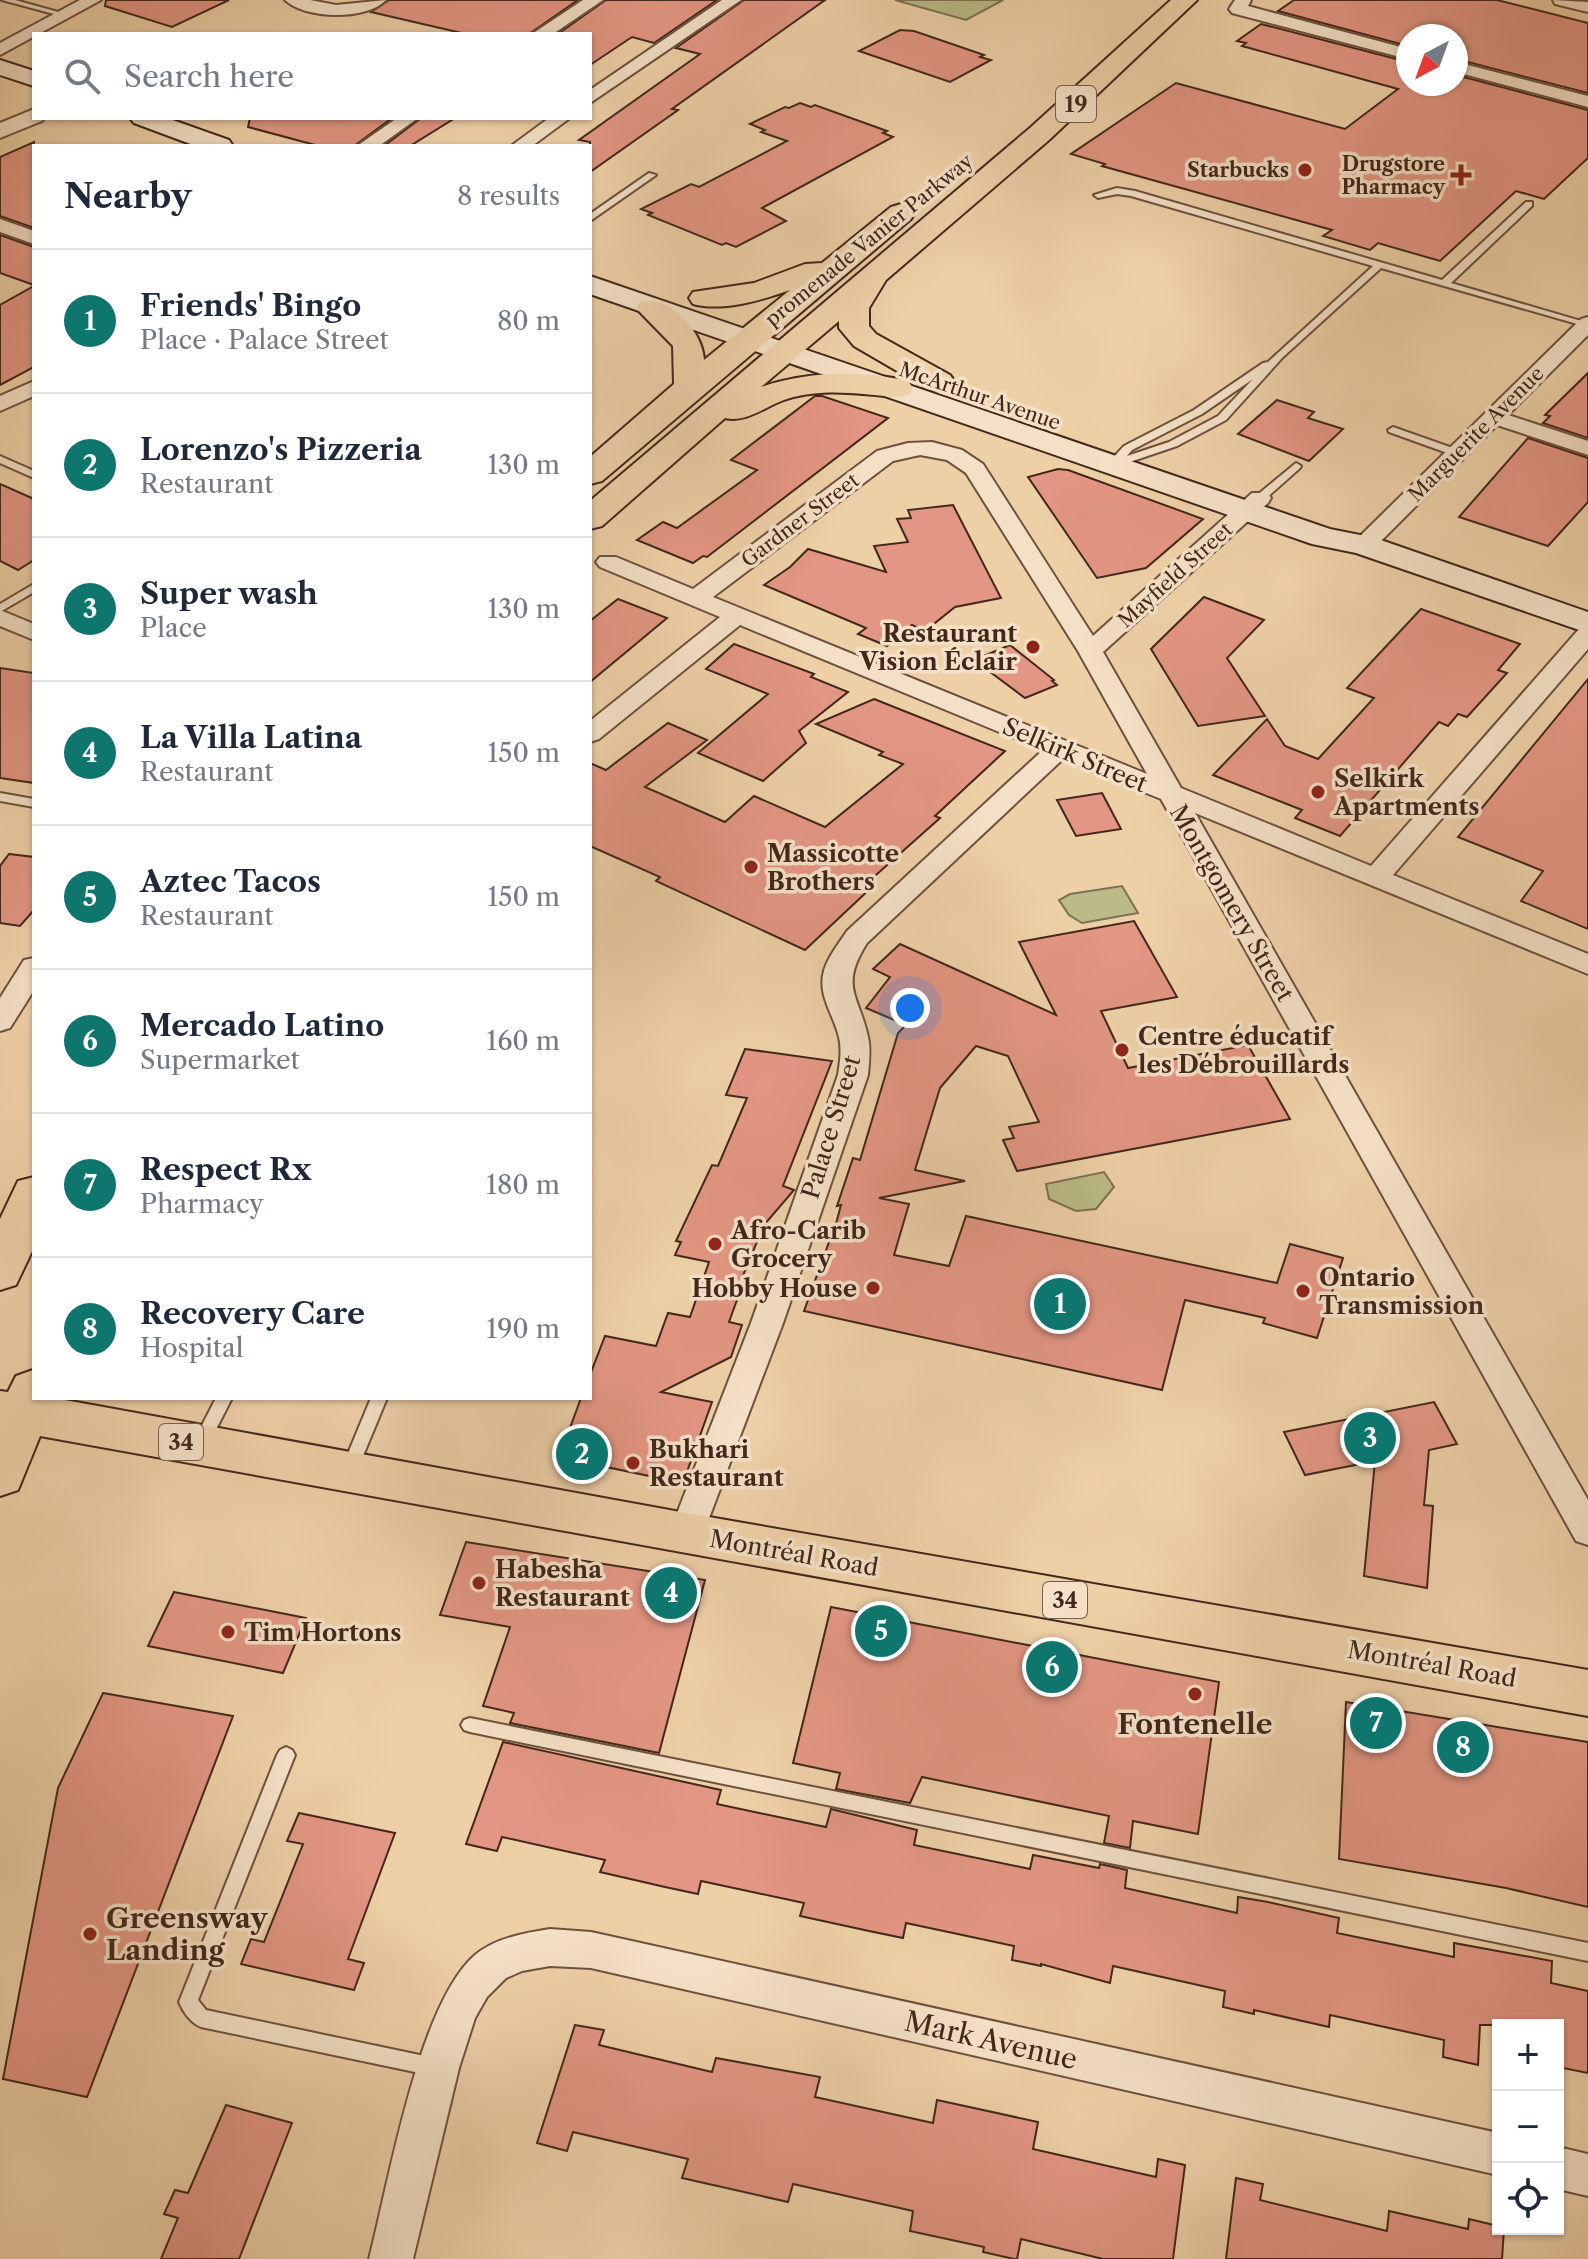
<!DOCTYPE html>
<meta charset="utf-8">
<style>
:root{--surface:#fff;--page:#f6f6f7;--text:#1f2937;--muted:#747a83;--line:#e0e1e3;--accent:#0f766e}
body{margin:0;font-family:"Libre Caslon Text",serif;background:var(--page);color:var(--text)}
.controls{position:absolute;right:24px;bottom:24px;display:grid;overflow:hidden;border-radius:0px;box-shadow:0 2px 6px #0004}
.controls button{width:72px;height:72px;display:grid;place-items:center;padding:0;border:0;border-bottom:2px solid var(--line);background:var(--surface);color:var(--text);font:40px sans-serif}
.compass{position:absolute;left:1396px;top:24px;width:72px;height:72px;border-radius:50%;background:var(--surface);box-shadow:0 2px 6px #0004;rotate:221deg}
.you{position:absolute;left:910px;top:1008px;width:28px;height:28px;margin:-20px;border:6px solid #fff;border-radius:50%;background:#1a73e8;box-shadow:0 0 0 12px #1a73e833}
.badge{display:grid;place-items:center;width:52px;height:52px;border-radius:50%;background:var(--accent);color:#fff;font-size:26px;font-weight:700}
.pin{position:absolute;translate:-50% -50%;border:4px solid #fff;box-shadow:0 2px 8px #0006}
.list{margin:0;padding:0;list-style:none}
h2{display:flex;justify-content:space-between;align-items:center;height:104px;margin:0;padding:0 32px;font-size:34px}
h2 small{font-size:26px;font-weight:400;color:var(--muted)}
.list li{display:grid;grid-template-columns:52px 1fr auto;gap:24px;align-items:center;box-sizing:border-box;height:144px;padding:0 32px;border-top:2px solid var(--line)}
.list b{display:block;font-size:30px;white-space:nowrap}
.list p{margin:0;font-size:26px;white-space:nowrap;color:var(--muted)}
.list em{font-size:26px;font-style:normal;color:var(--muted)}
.icon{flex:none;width:44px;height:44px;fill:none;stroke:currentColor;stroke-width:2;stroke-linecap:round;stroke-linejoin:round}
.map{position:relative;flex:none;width:1588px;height:2259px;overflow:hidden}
.search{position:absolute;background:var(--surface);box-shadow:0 2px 6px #0004;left:32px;top:32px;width:560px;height:88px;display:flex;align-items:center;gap:20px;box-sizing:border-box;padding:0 28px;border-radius:0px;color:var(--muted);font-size:30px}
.panel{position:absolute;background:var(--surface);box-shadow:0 2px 6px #0004;left:32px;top:144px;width:560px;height:1256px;border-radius:0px}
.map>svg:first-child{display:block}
</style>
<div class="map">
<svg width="1588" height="2259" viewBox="0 0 1588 2259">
<rect width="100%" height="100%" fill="#eed0a7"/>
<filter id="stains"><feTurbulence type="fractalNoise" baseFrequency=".0025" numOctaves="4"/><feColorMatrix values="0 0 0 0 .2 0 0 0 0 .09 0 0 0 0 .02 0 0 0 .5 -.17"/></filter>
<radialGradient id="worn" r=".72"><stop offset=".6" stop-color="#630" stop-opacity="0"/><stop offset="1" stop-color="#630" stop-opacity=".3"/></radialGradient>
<!-- green -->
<g fill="#babb86" stroke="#7e7150" stroke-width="2">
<polygon points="895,0 1003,0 966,20"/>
<polygon points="1122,886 1138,913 1082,923 1069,915 1059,900 1070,894"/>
<polygon points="1104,1172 1114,1187 1096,1209 1076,1211 1049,1199 1046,1184"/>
</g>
<!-- building -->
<g fill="#e39683" stroke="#42271b" stroke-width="2">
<polygon points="106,0 229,0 172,27 105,6"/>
<polygon points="389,0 578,0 529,34 466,34 371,12"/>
<polygon points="606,0 717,0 654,43 632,37 590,65 590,34 558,34"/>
<polygon points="744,0 825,0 672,109 678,110 590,172 590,142 579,140 700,54 676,48"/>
<polygon points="1294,0 1497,0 1588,23 1588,93 1456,59 1456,36 1408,36 1408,46 1278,11"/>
<polygon points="1261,24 1408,62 1408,84 1456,84 1456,75 1588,110 1588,158 1544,199 1516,191 1440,261 1378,243 1370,250 1323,236 1332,230 1102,166 1105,164 1071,154 1176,83 1345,129 1398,89 1242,46 1246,43 1237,41"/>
<polygon points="900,30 914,31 984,55 980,57 991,60 950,82 859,51"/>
<polygon points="800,103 811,107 815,105 887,131 883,133 893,137 762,208 786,221 736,247 726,243 722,245 648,215 652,213 641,209 691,184 699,187 787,141 761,132 765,130 750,124 785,107 789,108"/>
<polygon points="250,118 392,118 354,146 319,146 248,127"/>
<polygon points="421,118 455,118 410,146 384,146"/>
<polygon points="34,142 34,228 0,216 0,157"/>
<polygon points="0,235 34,247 34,285 0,273"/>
<polygon points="34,286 34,367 0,385 0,305"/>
<polygon points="1588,373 1588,438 1543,423 1550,416 1545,415"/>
<polygon points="815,396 822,396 888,418 707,557 703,556 693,563 637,540 663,522 677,528 757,470 731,460"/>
<polygon points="1277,400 1314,412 1308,418 1343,429 1309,461 1238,434"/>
<polygon points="1528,438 1588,458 1588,502 1548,546 1459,517"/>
<polygon points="1058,469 1068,470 1203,519 1146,568 1097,578 1028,477"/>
<polygon points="0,484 34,499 34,560 18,570 0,561"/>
<polygon points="953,505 1001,598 955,607 925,631 912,625 887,646 858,634 866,628 764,585 790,567 808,549 886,572 874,546 908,542 897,519 911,518 908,510"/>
<polygon points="1204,597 1264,620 1227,658 1265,716 1198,726 1151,649"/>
<polygon points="618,599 667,618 590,682 590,621"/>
<polygon points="1421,609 1520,644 1498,670 1507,673 1467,717 1458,714 1448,726 1439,722 1340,836 1295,818 1302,810 1213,775 1267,719 1285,746 1318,759 1374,698 1347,688"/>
<polygon points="734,644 814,674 811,677 848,692 799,731 806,743 763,781 698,753 768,694 706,669"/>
<polygon points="1010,645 1054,680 1052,681 1057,685 1025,698 974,660"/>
<polygon points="0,668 34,673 34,783 0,778"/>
<polygon points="1588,679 1588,929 1521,901 1543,871 1458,837"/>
<polygon points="874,699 1005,751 935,816 940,818 867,883 873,886 805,950 656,881 660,877 590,846 590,763 606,770 668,723 707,740 645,787 725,822 754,796 825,827 903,764 879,755 883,752 816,724"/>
<polygon points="1102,793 1121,829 1076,836 1057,800"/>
<polygon points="9,854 34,857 34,910 20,926 0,923 0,866"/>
<polygon points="1134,921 1177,997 1101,1011 1128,1068 1248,1045 1290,1119 1017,1171 1003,1140 1014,1138 1009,1127 1039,1122 1008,1056 976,1046 940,1088 915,1170 965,1181 879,1198 909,1204 894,1255 949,1266 966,1216 1277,1283 1290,1244 1343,1258 1317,1338 1263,1323 1265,1318 1185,1300 1162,1390 804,1311 837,1220 841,1205 837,1206 853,1158 860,1160 898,1033 906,1025 866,1008 890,977 873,969 900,944 1056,1015 1019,942"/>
<polygon points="745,1049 832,1061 783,1186 794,1190 764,1225 742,1278 745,1278 729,1322 742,1325 731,1357 661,1392 712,1402 683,1483 606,1467 604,1473 557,1463 581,1398 590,1398 590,1375 605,1336 656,1346 668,1313 690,1317 709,1262 675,1255 681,1242 676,1241 712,1165 718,1166 747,1098 726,1095"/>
<polygon points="1434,1402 1457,1444 1429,1450 1424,1505 1433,1506 1427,1588 1364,1576 1375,1461 1305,1475 1284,1432"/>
<polygon points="466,1542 705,1580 659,1753 510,1723 514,1713 483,1706 510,1627 440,1615"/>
<polygon points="174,1592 306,1618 283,1673 148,1646"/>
<polygon points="831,1607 1219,1682 1198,1834 1133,1821 1130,1848 1104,1843 1109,1816 922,1777 910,1803 836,1789 840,1773 793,1763"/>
<polygon points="103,1693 233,1716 87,2097 3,2079 58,1788"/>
<polygon points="1346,1702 1588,1742 1588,1907 1506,1888 1339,1859"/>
<polygon points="503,1742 721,1790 717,1804 826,1827 831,1809 917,1830 914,1845 1030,1869 1033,1855 1099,1868 1100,1864 1127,1870 1125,1888 1237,1913 1238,1897 1268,1902 1339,1918 1337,1933 1454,1957 1454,1943 1552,1961 1551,1983 1588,1991 1588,2073 1558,2067 1558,2025 1480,2025 1478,2065 1443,2057 1444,2040 1330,2015 1329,2027 1254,2010 1254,2014 1223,2007 1225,1991 1113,1966 1110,1983 1041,1964 1041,1966 1012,1960 1014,1946 906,1923 903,1938 869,1931 800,1916 804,1903 701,1881 698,1894 665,1887 600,1872 605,1860 502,1837 497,1851 466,1844"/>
<polygon points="299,1813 395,1833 348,1959 364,1963 354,1990 241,1964 251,1939 264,1942 303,1844 287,1841"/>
<polygon points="575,2025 604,2030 599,2045 712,2072 716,2058 820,2077 815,2097 933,2123 937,2100 1038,2122 1033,2149 1156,2177 1158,2159 1185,2165 1173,2259 1103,2259 1021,2239 1017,2259 1014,2259 983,2252 984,2247 910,2231 913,2211 793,2184 788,2202 713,2185 682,2178 688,2159 573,2132 567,2151 537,2143"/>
<polygon points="226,2105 292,2123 239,2259 161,2259 178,2218 164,2214 175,2190 188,2193"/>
<polygon points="1236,2178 1263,2184 1260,2200 1387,2231 1389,2211 1468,2229 1469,2219 1498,2226 1504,2229 1502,2259 1226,2259"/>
</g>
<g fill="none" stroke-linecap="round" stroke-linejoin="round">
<!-- service casing -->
<g stroke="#6d513e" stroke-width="4">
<g id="service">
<polygon points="2,0 15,0 69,15 65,17"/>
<polygon points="649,173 656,175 590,221 590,214"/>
<path d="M1117 188 1135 191 1442 280 1526 202H1532V206L1451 283 1588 323V327L1381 268 1283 357 1226 420 1177 446 1118 466H1109V462L1124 446 1194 410 1263 363 1268 362 1373 266 1131 196 1117 194 1098 198 1094 195ZM1253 379 1218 416 1169 442 1127 456 1132 450 1202 414Z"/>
<polygon points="1393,427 1461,451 1462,453 1461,455 1453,455 1389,432 1388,430"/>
<polygon points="0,456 34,471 34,478 0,463"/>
<polygon points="1296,463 1301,466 1300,468 1264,500 1256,500 1256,496"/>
<polygon points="34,584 34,592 0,612 0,604"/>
<polygon points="0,793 34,799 34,807 0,801"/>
<polygon points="216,1398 232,1398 208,1445 202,1447 196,1445 194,1441"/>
<polygon points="371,1398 387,1398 358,1468 356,1472 350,1474 344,1472 342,1468"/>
<polygon points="470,1718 1588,1943 1588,1961 470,1732 464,1730 461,1725 464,1720"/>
<path d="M286 1747 292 1750 295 1755 198 2000 206 2010 434 2058 441 2061 444 2067 441 2073 434 2076 201 2027C191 2023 183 2012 179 2002L277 1755 280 1750Z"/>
</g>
</g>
<!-- minor casing -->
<g stroke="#6d513e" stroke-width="4">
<g id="minor">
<polygon points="80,0 101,0 0,55 0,43"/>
<path d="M285 0H310L336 5 386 0C366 21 305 19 285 0Z"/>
<polygon points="583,0 603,0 553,34 532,34"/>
<polygon points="722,0 741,0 590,103 590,90"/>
<polygon points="1235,0 1251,0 1248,6 1408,49 1408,59 1232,13 1229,9"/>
<polygon points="1553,0 1588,2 1588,12 1555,4"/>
<polygon points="1456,62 1588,96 1588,107 1456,72"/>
<polygon points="397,118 418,118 379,146 357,146"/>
<polygon points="549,118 570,118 532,146 511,146"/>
<polygon points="0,219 34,231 34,244 0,232"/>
<polygon points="1588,317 1588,335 1508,415 1588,441 1588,455 1497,425 1372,550 1356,550 1352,545 1356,540 1581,319"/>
<polygon points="34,381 34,396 0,411 0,396"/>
<path d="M932 442 962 450 983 464 1093 636 1252 493H1268L1271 498 1268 503 1103 652 1181 788 1371 866 1579 629 1588 627V649L1393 875 1588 954V974L1195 813 1588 1500V1545L1576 1541 1161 799 1063 759 867 943C839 987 859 995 868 1037 871 1050 869 1062 868 1075L783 1323 703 1534 698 1544 686 1548 674 1544 669 1534 751 1323 838 1075C840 1062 842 1050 839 1037 834 1016 819 997 823 975 826 959 838 945 847 931L1043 750 740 625 599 739 590 742V721L720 617 600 567 596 562 600 557H616L693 589 877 451 908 443ZM920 455 947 460 966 473 1078 651 1147 774 713 597 893 461Z"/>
<polygon points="0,610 34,624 34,640 0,626"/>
<polygon points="34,958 34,990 10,1028 0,1031 0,998 24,960"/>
<path d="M550 1929 591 1932 1498 2133V2175L591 1968 550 1966 522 1971 506 1978 487 1997 475 2018 459 2068 413 2259H369C389 2182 418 2005 475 1955 495 1938 525 1933 550 1929Z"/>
<polygon points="1558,2147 1588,2154 1588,2196 1558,2189"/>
</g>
</g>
<!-- tertiary casing -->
<g stroke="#6d513e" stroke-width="4">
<polygon id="tertiary" points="34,109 34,118 44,118 42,121 0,138 0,123"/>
</g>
<!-- secondary casing -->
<g stroke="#42271b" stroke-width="4">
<g id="secondary">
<polygon points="0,60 34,71 34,86 0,75"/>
<polygon points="130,118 167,118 229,140 233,146 196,146 134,123"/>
<polygon points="590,276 1330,529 1375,538 1588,612 1588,633 1356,553 1312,544 590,294"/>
</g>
</g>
<!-- primary casing -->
<g stroke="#42271b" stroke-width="4">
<g id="primary">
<path d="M1171 0H1197L1049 140 886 280 869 308V326L876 334 950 375 955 382 950 389 939 391 928 389 854 346 839 328V321L761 387C807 371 862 370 908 381L913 388 908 395 897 397C861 394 819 387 784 400 764 407 746 423 725 418L602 526 590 529V501L1030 128Z"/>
<path d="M901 204 911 207 915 213 911 219 602 481 590 484V457L674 384 673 346 636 308 640 302C670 294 703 332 704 360L790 290C762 300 723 312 693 304L689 298 693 292 754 283 805 264 822 263 891 207Z"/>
<polygon points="34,1177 34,1247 16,1285 0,1290 0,1219 18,1181"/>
<polygon points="33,1370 34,1398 54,1398 686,1513 1588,1670 1588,1716 40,1436 18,1490 0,1496 0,1391 8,1392 16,1376"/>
</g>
</g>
<!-- service -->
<use href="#service" fill="#f4e0c6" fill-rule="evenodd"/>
<!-- minor -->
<use href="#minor" fill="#f4e0c6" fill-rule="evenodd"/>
<!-- tertiary -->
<use href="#tertiary" fill="#f4e0c6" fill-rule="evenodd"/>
<!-- secondary -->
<use href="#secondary" fill="#f4e0c6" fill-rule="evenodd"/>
<!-- primary -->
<use href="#primary" fill="#eed0a7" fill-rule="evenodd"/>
</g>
<!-- markers -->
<g fill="#8f2418" stroke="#f4e0c6" stroke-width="3">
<circle cx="1305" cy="170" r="8"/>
<path d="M1457 163h8v8h8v8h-8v8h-8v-8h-8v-8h8z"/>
<circle cx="1033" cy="647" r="8"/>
<circle cx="1318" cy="792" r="8"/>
<circle cx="751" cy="867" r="8"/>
<circle cx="1122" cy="1050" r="8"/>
<circle cx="715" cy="1244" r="8"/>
<circle cx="873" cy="1288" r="8"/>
<circle cx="1303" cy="1291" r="8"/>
<circle cx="633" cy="1463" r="8"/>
<circle cx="479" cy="1583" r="8"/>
<circle cx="228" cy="1632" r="8"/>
<circle cx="1195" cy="1694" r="8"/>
<circle cx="90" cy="1934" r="8"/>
</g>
<g text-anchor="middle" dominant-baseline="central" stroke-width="7" stroke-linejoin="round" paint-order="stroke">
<!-- far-poi labels -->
<g font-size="20" font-weight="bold" fill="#42271b" stroke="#f4e0c6" text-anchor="end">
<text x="1445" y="164">Drugstore<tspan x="1445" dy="23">Pharmacy</tspan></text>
<text x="1289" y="170">Starbucks</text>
</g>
<!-- far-street labels -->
<g font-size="20" fill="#42271b" stroke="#f4e0c6">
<text transform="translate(869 240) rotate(-39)">promenade Vanier Parkway</text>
<text transform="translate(980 396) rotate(19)">McArthur Avenue</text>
<text transform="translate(1476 434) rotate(-45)">Marguerite Avenue</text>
<text transform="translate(800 520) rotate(-37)">Gardner Street</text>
<text transform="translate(1175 575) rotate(-42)">Mayfield Street</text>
</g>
<!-- shield labels -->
<g fill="#f4e0c6" stroke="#775e4e" stroke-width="2">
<rect x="1056" y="86" width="40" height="36" rx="6"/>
<rect x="159" y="1424" width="44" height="36" rx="6"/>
<rect x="1043" y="1582" width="44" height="36" rx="6"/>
</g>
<g font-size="22" font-weight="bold" fill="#42271b">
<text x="1076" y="104">19</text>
<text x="181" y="1442">34</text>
<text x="1065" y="1600">34</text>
</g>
<!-- poi labels -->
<g font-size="24" font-weight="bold" fill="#42271b" stroke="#f4e0c6" text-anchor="start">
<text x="1017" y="633" text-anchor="end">Restaurant<tspan x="1017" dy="28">Vision Éclair</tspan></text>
<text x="1334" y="778">Selkirk<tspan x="1334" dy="28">Apartments</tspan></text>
<text x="767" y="853">Massicotte<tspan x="767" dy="28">Brothers</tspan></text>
<text x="1138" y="1036">Centre éducatif<tspan x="1138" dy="28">les Débrouillards</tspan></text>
<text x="731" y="1230">Afro-Carib<tspan x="731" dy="28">Grocery</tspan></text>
<text x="1319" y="1277">Ontario<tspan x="1319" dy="28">Transmission</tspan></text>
<text x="857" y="1288" text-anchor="end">Hobby House</text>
<text x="649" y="1449">Bukhari<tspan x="649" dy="28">Restaurant</tspan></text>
<text x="495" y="1569">Habesha<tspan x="495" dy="28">Restaurant</tspan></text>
<text x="244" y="1632">Tim Hortons</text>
</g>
<!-- street labels -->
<g font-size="24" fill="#42271b" stroke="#f4e0c6">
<text transform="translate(1075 755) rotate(23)">Selkirk Street</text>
<text transform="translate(1232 903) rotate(60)">Montgomery Street</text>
<text transform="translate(831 1127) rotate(-73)">Palace Street</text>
<text transform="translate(794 1553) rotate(10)">Montréal Road</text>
<text transform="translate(1432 1664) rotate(10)">Montréal Road</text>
</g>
<!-- near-poi labels -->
<g font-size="28" font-weight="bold" fill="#42271b" stroke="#f4e0c6">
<text x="1195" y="1724">Fontenelle</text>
<text x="106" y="1918" text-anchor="start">Greensway<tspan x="106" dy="32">Landing</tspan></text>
</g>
<!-- near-street labels -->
<g font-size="28" fill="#42271b" stroke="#f4e0c6">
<text transform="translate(991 2040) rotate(13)">Mark Avenue</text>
</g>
</g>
<rect width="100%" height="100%" filter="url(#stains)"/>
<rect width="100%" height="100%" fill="url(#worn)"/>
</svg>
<div class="controls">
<button>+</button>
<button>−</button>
<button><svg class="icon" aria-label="locate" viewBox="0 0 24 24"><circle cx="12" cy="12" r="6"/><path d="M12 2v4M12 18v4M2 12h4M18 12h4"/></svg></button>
</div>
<svg class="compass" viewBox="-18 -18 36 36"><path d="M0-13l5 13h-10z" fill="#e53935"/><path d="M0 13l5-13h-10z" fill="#747a83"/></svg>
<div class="you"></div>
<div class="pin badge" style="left:1060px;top:1304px">1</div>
<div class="pin badge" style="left:582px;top:1454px">2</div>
<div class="pin badge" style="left:1370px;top:1438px">3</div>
<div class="pin badge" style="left:671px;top:1593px">4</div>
<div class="pin badge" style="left:881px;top:1631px">5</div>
<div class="pin badge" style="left:1052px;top:1667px">6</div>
<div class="pin badge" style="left:1376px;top:1723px">7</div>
<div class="pin badge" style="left:1463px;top:1747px">8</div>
<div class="search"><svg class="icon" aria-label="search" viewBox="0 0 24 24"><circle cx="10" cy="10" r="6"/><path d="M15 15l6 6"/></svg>Search here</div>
<section class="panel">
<h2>Nearby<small>8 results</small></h2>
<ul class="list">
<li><span class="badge">1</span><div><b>Friends' Bingo</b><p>Place · Palace Street</p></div><em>80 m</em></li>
<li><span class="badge">2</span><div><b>Lorenzo's Pizzeria</b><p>Restaurant</p></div><em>130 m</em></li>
<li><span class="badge">3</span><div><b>Super wash</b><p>Place</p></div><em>130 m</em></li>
<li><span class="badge">4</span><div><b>La Villa Latina</b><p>Restaurant</p></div><em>150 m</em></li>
<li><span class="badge">5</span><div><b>Aztec Tacos</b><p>Restaurant</p></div><em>150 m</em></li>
<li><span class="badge">6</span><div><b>Mercado Latino</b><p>Supermarket</p></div><em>160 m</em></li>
<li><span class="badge">7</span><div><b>Respect Rx</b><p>Pharmacy</p></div><em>180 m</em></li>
<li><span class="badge">8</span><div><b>Recovery Care</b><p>Hospital</p></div><em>190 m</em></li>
</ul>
</section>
</div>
